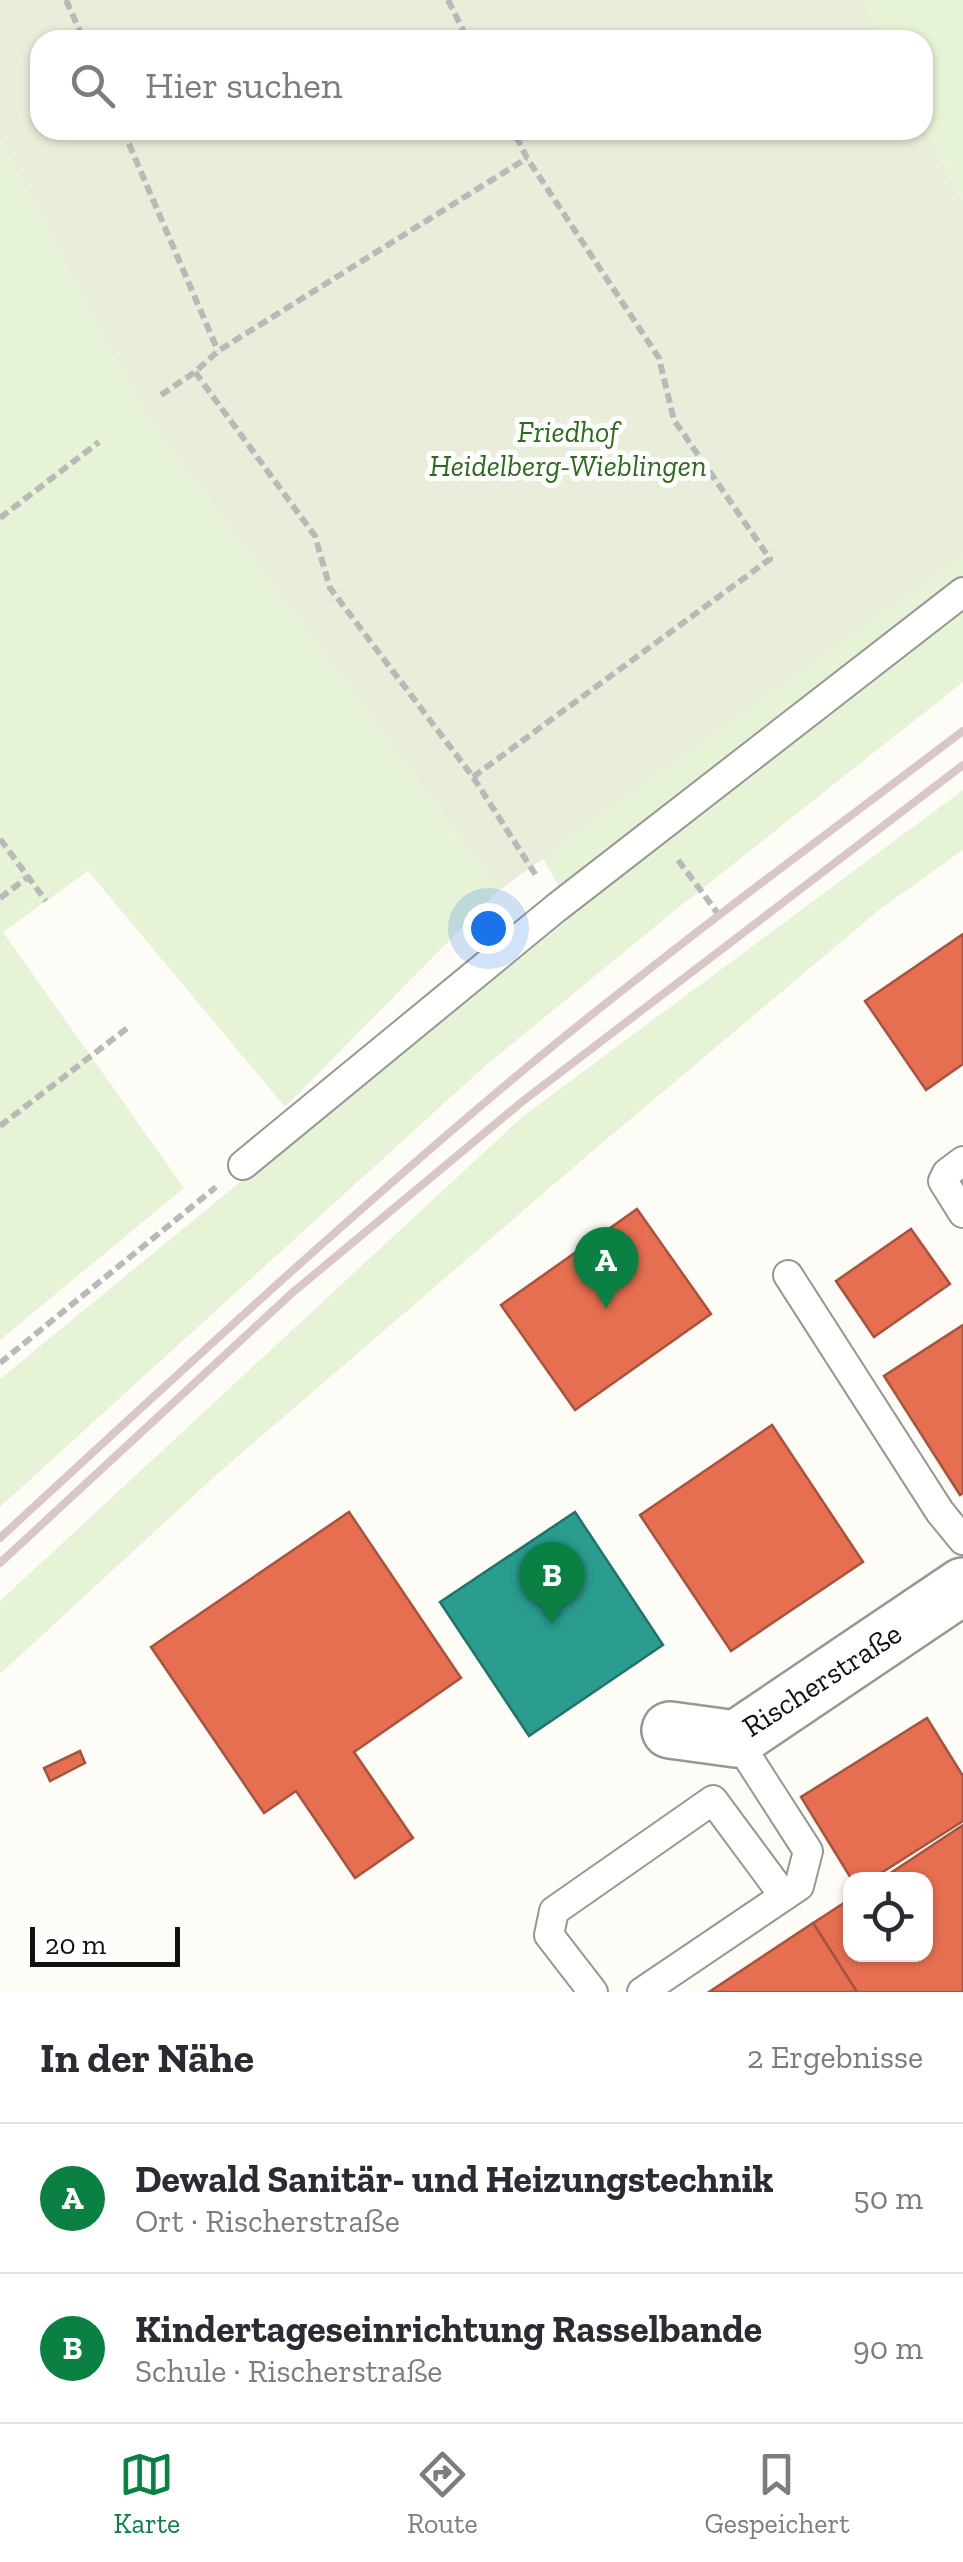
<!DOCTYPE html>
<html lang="de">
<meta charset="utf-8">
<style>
:root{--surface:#fff;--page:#f7f7f7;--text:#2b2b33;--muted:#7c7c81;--line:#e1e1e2;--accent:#0b8043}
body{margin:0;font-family:"Zilla Slab",serif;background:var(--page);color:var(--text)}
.controls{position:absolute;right:30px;bottom:30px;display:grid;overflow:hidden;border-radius:20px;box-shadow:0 2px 8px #0004}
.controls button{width:90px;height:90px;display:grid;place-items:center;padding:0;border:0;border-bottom:2px solid var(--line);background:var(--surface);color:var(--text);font:50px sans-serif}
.scale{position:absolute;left:30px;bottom:25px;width:150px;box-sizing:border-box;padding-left:10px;border:5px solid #111;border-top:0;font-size:28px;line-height:35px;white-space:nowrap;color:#111;-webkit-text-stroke:8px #fff;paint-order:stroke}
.you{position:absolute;left:488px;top:928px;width:35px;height:35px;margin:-25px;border:8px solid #fff;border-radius:50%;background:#1a73e8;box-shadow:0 0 0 15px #1a73e833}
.badge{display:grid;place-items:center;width:65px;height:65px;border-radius:50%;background:var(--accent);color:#fff;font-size:32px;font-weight:700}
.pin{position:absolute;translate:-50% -82px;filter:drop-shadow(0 2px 5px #0008)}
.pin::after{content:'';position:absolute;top:52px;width:35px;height:30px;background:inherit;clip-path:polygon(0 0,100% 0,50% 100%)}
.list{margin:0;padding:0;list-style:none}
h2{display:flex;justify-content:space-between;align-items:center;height:130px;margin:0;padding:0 40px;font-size:42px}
h2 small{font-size:32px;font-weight:400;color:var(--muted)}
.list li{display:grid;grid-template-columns:65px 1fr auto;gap:30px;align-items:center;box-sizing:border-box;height:150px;padding:0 40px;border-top:2px solid var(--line)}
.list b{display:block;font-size:38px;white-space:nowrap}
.list p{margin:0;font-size:32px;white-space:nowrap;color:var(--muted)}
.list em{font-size:32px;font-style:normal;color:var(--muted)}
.icon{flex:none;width:55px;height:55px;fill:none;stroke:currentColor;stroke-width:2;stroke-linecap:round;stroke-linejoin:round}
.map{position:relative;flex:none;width:963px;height:1992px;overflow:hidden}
.search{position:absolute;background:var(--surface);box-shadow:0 2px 8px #0004;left:30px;right:30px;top:30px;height:110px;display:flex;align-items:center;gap:25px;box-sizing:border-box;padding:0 35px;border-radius:30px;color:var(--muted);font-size:38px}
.sheet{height:430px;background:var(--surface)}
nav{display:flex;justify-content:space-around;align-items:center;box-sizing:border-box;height:140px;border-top:2px solid var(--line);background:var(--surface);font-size:28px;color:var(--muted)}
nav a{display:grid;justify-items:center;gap:5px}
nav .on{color:var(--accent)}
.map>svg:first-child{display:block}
</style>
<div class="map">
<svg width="963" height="1992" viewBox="0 0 963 1992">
<rect width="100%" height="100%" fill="#fdfcf7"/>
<!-- green -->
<g fill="#e7f3d7">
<polygon points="863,0 963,0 963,203 923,122 923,40 883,40"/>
<polygon points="0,140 141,411 498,891 285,1107 88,871 3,932 184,1188 0,1340"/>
<polygon points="963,558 963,682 679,907 484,1067 0,1507 0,1379 262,1164 575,914 542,857"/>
<polygon points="963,790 963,850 879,910 595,1149 215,1476 0,1674 0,1601 522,1117"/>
</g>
<!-- cemetery -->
<polygon fill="#e9eedb" points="0,0 863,0 883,40 40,40 40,130 923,130 923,122 963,203 963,558 498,891 141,411 0,140"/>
<!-- shops -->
<g fill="#e76f51" stroke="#a7533e" stroke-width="2.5">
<polygon points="963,934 963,1064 926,1090 865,1001"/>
<polygon points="637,1209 711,1314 575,1410 501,1305"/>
<polygon points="911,1229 950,1284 874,1337 836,1281"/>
<polygon points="963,1325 963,1493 960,1495 884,1376"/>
<polygon points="772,1425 863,1562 731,1651 640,1515"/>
<polygon points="349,1512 461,1678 354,1752 413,1838 355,1878 296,1791 264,1813 151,1647"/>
<polygon points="927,1718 963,1776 963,1821 870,1880 852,1880 801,1797"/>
<polygon points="80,1751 85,1763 50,1781 44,1768"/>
<polygon points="963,1825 963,1992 857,1992 813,1923 850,1899 850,1954 926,1954 926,1880 880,1880"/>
<polygon points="813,1923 857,1992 709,1992"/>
</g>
<!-- schools -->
<polygon fill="#2a9d8f" stroke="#227369" stroke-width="2.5" points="575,1512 663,1645 529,1736 440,1602"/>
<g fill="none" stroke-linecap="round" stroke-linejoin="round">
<!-- service casing -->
<g stroke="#979795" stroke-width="32">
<g id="service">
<polyline points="963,1161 947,1173 943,1181 963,1213"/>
<polyline points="243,1165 556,908 963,592"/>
<polyline points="788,1275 940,1512 963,1540"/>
<polyline points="593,1992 549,1935 554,1911 713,1800 784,1896"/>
<polyline points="642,1992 799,1886 808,1851 736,1739"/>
</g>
</g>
<!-- minor casing -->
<g stroke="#979795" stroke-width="60">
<polyline id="minor" points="670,1730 736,1739 963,1586"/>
</g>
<!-- path -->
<g stroke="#b9b9b8" stroke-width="6" stroke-dasharray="10 5" stroke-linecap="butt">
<polyline points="66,0 84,40"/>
<polyline points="448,0 468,40"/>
<polyline points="123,130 218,351"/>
<polyline points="195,372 315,536 330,588 473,777 537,877"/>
<polyline points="161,395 195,372 218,351 527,158"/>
<polyline points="0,518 99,442"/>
<polyline points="473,777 770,559 674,420 659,358 527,158 513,130"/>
<polyline points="0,839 46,901"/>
<polyline points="678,860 719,915"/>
<polyline points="0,898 28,877"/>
<polyline points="0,1126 130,1026"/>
<polyline points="0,1363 216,1187"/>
</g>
<!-- service -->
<use href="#service" stroke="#fffffe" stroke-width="28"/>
<!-- minor -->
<use href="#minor" stroke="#fffffe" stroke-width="55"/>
<!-- rail -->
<g stroke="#d9c6c7" stroke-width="8">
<path d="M0 1538C167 1384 334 1229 508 1083 655 960 810 847 963 731"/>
<polyline points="0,1563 292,1293 523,1101 963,765"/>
</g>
</g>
<g text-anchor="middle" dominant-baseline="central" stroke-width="10" stroke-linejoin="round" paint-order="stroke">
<!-- park labels -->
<g font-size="30" font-style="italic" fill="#2f6b1f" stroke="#fff">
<text x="568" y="432">Friedhof<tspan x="568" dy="34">Heidelberg-Wieblingen</tspan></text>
</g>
<!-- street labels -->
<g font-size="30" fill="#111" stroke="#fff">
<text transform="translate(822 1680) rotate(-33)">Rischerstraße</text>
</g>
</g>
</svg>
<div class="controls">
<button><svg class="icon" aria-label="locate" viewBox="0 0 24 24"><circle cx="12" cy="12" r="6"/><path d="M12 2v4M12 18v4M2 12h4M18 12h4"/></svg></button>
</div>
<div class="scale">20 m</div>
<div class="you"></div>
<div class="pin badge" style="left:606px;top:1309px">A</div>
<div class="pin badge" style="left:552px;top:1624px">B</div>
<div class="search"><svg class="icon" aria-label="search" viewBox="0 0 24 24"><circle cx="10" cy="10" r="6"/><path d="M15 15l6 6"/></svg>Hier suchen</div>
</div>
<section class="sheet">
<h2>In der Nähe<small>2 Ergebnisse</small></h2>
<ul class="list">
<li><span class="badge">A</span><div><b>Dewald Sanitär- und Heizungstechnik</b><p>Ort · Rischerstraße</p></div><em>50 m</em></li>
<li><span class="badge">B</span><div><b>Kindertageseinrichtung Rasselbande</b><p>Schule · Rischerstraße</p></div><em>90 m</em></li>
</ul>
</section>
<nav>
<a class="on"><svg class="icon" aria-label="map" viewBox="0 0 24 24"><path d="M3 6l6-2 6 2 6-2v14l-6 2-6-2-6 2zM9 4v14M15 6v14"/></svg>Karte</a>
<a><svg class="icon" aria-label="directions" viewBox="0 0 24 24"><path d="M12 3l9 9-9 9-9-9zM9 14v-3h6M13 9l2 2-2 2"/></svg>Route</a>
<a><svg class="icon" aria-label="saved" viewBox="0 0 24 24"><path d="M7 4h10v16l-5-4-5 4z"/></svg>Gespeichert</a>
</nav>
